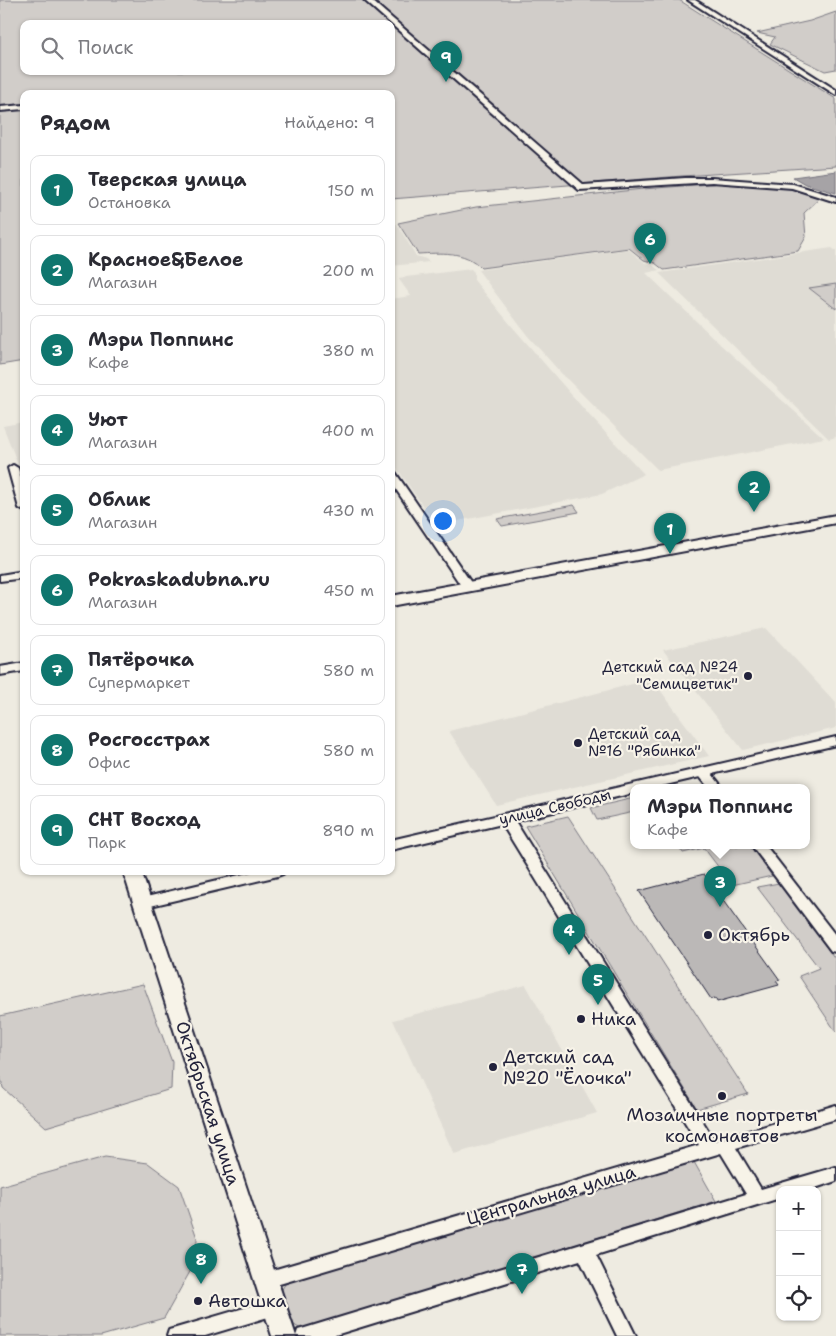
<!DOCTYPE html>
<html lang="ru">
<meta charset="utf-8">
<style>
:root{--surface:#fff;--page:#f7f7f7;--text:#2b2b33;--muted:#7c7c81;--line:#e1e1e2;--accent:#0f766e}
body{margin:0;font-family:"Shantell Sans",sans-serif;background:var(--page);color:var(--text)}
.controls{position:absolute;right:15px;bottom:15px;display:grid;overflow:hidden;border-radius:10px;box-shadow:0 1px 4px #0004}
.controls button{width:45px;height:45px;display:grid;place-items:center;padding:0;border:0;border-bottom:1px solid var(--line);background:var(--surface);color:var(--text);font:25px sans-serif}
.you{position:absolute;left:442px;top:520px;width:18px;height:18px;margin:-12px;border:4px solid #fff;border-radius:50%;background:#1a73e8;box-shadow:0 0 0 8px #1a73e833}
.badge{display:grid;place-items:center;width:32px;height:32px;border-radius:50%;background:var(--accent);color:#fff;font-size:16px;font-weight:700}
.pin{position:absolute;translate:-50% -41px;filter:drop-shadow(0 1px 2px #0008)}
.pin::after{content:'';position:absolute;top:26px;width:18px;height:15px;background:inherit;clip-path:polygon(0 0,100% 0,50% 100%)}
.popup{position:absolute;left:630px;top:784px;width:180px;height:65px;box-sizing:border-box;display:grid;place-content:center;border-radius:10px;background:var(--surface);filter:drop-shadow(0 1px 4px #0005);font-size:16px;white-space:nowrap;color:var(--muted)}
.popup b{font-size:19px;color:var(--text)}
.popup::after{content:'';position:absolute;left:50%;top:100%;margin-left:-10px;border:10px solid transparent;border-top-color:var(--surface)}
.list{margin:0;padding:0;list-style:none}
h2{display:flex;justify-content:space-between;align-items:center;height:65px;margin:0;padding:0 20px;font-size:21px}
h2 small{font-size:16px;font-weight:400;color:var(--muted)}
.list li{display:grid;grid-template-columns:32px 1fr auto;gap:15px;align-items:center;box-sizing:border-box;height:70px;margin:0 10px 10px;padding:0 10px;border:1px solid var(--line);border-radius:10px}
.list b{display:block;font-size:19px;white-space:nowrap}
.list p{margin:0;font-size:16px;white-space:nowrap;color:var(--muted)}
.list em{font-size:16px;font-style:normal;color:var(--muted)}
.icon{flex:none;width:28px;height:28px;fill:none;stroke:currentColor;stroke-width:2;stroke-linecap:round;stroke-linejoin:round}
.map{position:relative;flex:none;width:836px;height:1336px;overflow:hidden}
.search{position:absolute;background:var(--surface);box-shadow:0 1px 4px #0004;left:20px;top:20px;width:375px;height:55px;display:flex;align-items:center;gap:12px;box-sizing:border-box;padding:0 18px;border-radius:10px;color:var(--muted);font-size:19px}
.panel{position:absolute;background:var(--surface);box-shadow:0 1px 4px #0004;left:20px;top:90px;width:375px;height:785px;border-radius:10px}
.map>svg:first-child{display:block}
</style>
<div class="map">
<svg width="836" height="1336" viewBox="0 0 836 1336">
<rect width="100%" height="100%" fill="#eeebe1"/>
<filter id="ink" filterUnits="userSpaceOnUse"><feTurbulence type="fractalNoise" baseFrequency=".02" numOctaves="2"/><feDisplacementMap in="SourceGraphic" scale="10" xChannelSelector="R" yChannelSelector="G"/><feConvolveMatrix kernelMatrix="1 2 1 2 8 2 1 2 1" color-interpolation-filters="sRGB"/></filter>
<g filter="url(#ink)">
<!-- built -->
<g fill="#dfdcd4">
<polygon points="397,224 416,256 426,259 429,262 391,266 391,225"/>
<polygon points="832,248 836,251 836,437 829,439 659,273"/>
<polygon points="628,249 645,263 652,265 659,270 646,273 722,346 824,438 658,470 561,373 527,335 478,270"/>
<polygon points="471,269 474,272 474,280 510,324 589,415 644,474 602,494 436,525 391,460 391,299 411,296 398,278"/>
<polygon points="24,422 24,480 3,426"/>
<polygon points="766,628 836,703 836,728 743,750 663,650"/>
<polygon points="652,679 709,756 496,805 449,731"/>
<polygon points="526,985 597,1113 454,1154 393,1020"/>
</g>
<!-- green -->
<g fill="#d1cdc9" stroke="#7a7882" fill-rule="evenodd">
<path d="M0 0H679L836 99V166L682 176 391 199V94H24V361L0 365ZM24 24H391V71H24Z"/>
<polygon points="836,12 836,69 825,71 770,44 775,37 757,33 810,21"/>
<path d="M736 182 774 185 822 196 804 213 806 237 798 251 664 270 655 263 644 260 629 248 481 268C465 250 440 253 418 254L398 223 476 207 643 189Z"/>
<polygon points="836,284 836,309 809,288"/>
<polygon points="574,505 579,512 502,526 497,519"/>
<polygon points="634,798 634,812 597,820 591,808"/>
<polygon points="568,816 748,1094 697,1109 525,826"/>
<polygon points="678,846 750,846 772,876 732,885 704,848 683,853"/>
<polygon points="779,883 836,960 836,1032 799,976 819,968 757,887"/>
<polygon points="143,984 172,1062 171,1089 46,1127 3,1088 0,1074 0,1016"/>
<polygon points="105,1157 148,1163 179,1186 197,1238 196,1261 164,1318 101,1336 0,1336 0,1186"/>
<polygon points="694,1162 716,1201 317,1325 301,1329 294,1325 281,1291 285,1284 298,1278"/>
</g>
<!-- water -->
<polygon fill="#a6a3a6" stroke="#716f7b" points="836,171 836,193 805,184 793,177"/>
<!-- building -->
<polygon fill="#bbb8b7" stroke="#22223b" points="704,874 780,980 776,981 779,985 717,1002 715,998 711,999 639,891"/>
<g fill="none" stroke-linecap="round" stroke-linejoin="round">
<!-- minor casing -->
<g stroke="#22223b" stroke-width="4">
<g id="minor">
<polygon points="364,0 371,0 584,185 685,178 712,178 793,184 836,197 836,202 792,188 712,182 579,190"/>
<polygon points="688,0 695,0 836,90 836,95"/>
<polygon points="24,105 24,109 0,111 0,107"/>
<polygon points="13,465 18,468 24,488 24,511 19,508 8,468"/>
<polygon points="391,471 395,472 474,587 472,589 464,589 462,587 391,482"/>
<polygon points="24,571 24,578 0,581 0,575"/>
<polygon points="24,663 24,671 0,675 0,667"/>
<polygon points="836,737 836,745 712,774 723,788 709,788 700,777 653,788 634,788 634,793 515,821 715,1141 836,1105 836,1119 736,1148 761,1189 836,1167 836,1181 809,1190 780,1190 780,1198 596,1255 636,1336 617,1336 580,1260 332,1336 296,1336 298,1330 305,1328 746,1194 721,1153 266,1288 259,1286 257,1280 259,1274 266,1272 699,1145 502,824 391,850 391,840"/>
<polygon points="752,846 766,846 836,936 836,952 831,951"/>
<polygon points="256,871 285,871 283,874 278,876 142,908 137,907 135,903 137,899 142,898"/>
<polygon points="275,1299 282,1301 284,1307 282,1313 275,1315 205,1336 167,1336 169,1330 176,1328"/>
</g>
</g>
<!-- major casing -->
<g stroke="#22223b" stroke-width="4">
<g id="major">
<polygon points="836,515 836,523 391,606 391,596"/>
<polygon points="123,871 141,871 296,1336 272,1336"/>
</g>
</g>
<!-- minor -->
<use href="#minor" fill="#f7f3e8" fill-rule="evenodd"/>
<!-- major -->
<use href="#major" fill="#f7f3e8" fill-rule="evenodd"/>
</g>
</g>
<!-- markers -->
<g fill="#22223b" stroke="#f7f3e8" stroke-width="2">
<circle cx="748" cy="676" r="5"/>
<circle cx="578" cy="743" r="5"/>
<circle cx="708" cy="935" r="5"/>
<circle cx="581" cy="1019" r="5"/>
<circle cx="493" cy="1067" r="5"/>
<circle cx="722" cy="1096" r="5"/>
<circle cx="198" cy="1301" r="5"/>
</g>
<g text-anchor="middle" dominant-baseline="central" stroke-width="4.5" stroke-linejoin="round" paint-order="stroke">
<!-- poi labels -->
<g font-size="15" fill="#22223b" stroke="#f7f3e8" text-anchor="end">
<text x="738" y="667">Детский сад №24<tspan x="738" dy="17">"Семицветик"</tspan></text>
<text x="588" y="734" text-anchor="start">Детский сад<tspan x="588" dy="17">№16 "Рябинка"</tspan></text>
</g>
<!-- street labels -->
<g font-size="15" fill="#22223b" stroke="#f7f3e8">
<text transform="translate(555 807) rotate(-13)">улица Свободы</text>
</g>
<!-- near-poi labels -->
<g font-size="18" fill="#22223b" stroke="#f7f3e8" text-anchor="start">
<text x="718" y="935">Октябрь</text>
<text x="591" y="1019">Ника</text>
<text x="503" y="1057">Детский сад<tspan x="503" dy="21">№20 "Ёлочка"</tspan></text>
<text x="722" y="1115" text-anchor="middle">Мозаичные портреты<tspan x="722" dy="21">космонавтов</tspan></text>
<text x="208" y="1301">Автошка</text>
</g>
<!-- near-street labels -->
<g font-size="18" fill="#22223b" stroke="#f7f3e8">
<text transform="translate(208 1103) rotate(72)">Октябрьская улица</text>
<text transform="translate(551 1195) rotate(-16)">Центральная улица</text>
</g>
</g>
</svg>
<div class="controls">
<button>+</button>
<button>−</button>
<button><svg class="icon" aria-label="locate" viewBox="0 0 24 24"><circle cx="12" cy="12" r="6"/><path d="M12 2v4M12 18v4M2 12h4M18 12h4"/></svg></button>
</div>
<div class="you"></div>
<div class="pin badge" style="left:670px;top:554px">1</div>
<div class="pin badge" style="left:754px;top:512px">2</div>
<div class="pin badge" style="left:720px;top:907px">3</div>
<div class="popup"><b>Мэри Поппинс</b>Кафе</div>
<div class="pin badge" style="left:569px;top:955px">4</div>
<div class="pin badge" style="left:598px;top:1005px">5</div>
<div class="pin badge" style="left:650px;top:264px">6</div>
<div class="pin badge" style="left:522px;top:1294px">7</div>
<div class="pin badge" style="left:201px;top:1284px">8</div>
<div class="pin badge" style="left:446px;top:82px">9</div>
<div class="search"><svg class="icon" aria-label="search" viewBox="0 0 24 24"><circle cx="10" cy="10" r="6"/><path d="M15 15l6 6"/></svg>Поиск</div>
<section class="panel">
<h2>Рядом<small>Найдено: 9</small></h2>
<ul class="list">
<li><span class="badge">1</span><div><b>Тверская улица</b><p>Остановка</p></div><em>150 m</em></li>
<li><span class="badge">2</span><div><b>Красное&amp;Белое</b><p>Магазин</p></div><em>200 m</em></li>
<li><span class="badge">3</span><div><b>Мэри Поппинс</b><p>Кафе</p></div><em>380 m</em></li>
<li><span class="badge">4</span><div><b>Уют</b><p>Магазин</p></div><em>400 m</em></li>
<li><span class="badge">5</span><div><b>Облик</b><p>Магазин</p></div><em>430 m</em></li>
<li><span class="badge">6</span><div><b>Pokraskadubna.ru</b><p>Магазин</p></div><em>450 m</em></li>
<li><span class="badge">7</span><div><b>Пятёрочка</b><p>Супермаркет</p></div><em>580 m</em></li>
<li><span class="badge">8</span><div><b>Росгосстрах</b><p>Офис</p></div><em>580 m</em></li>
<li><span class="badge">9</span><div><b>СНТ Восход</b><p>Парк</p></div><em>890 m</em></li>
</ul>
</section>
</div>
